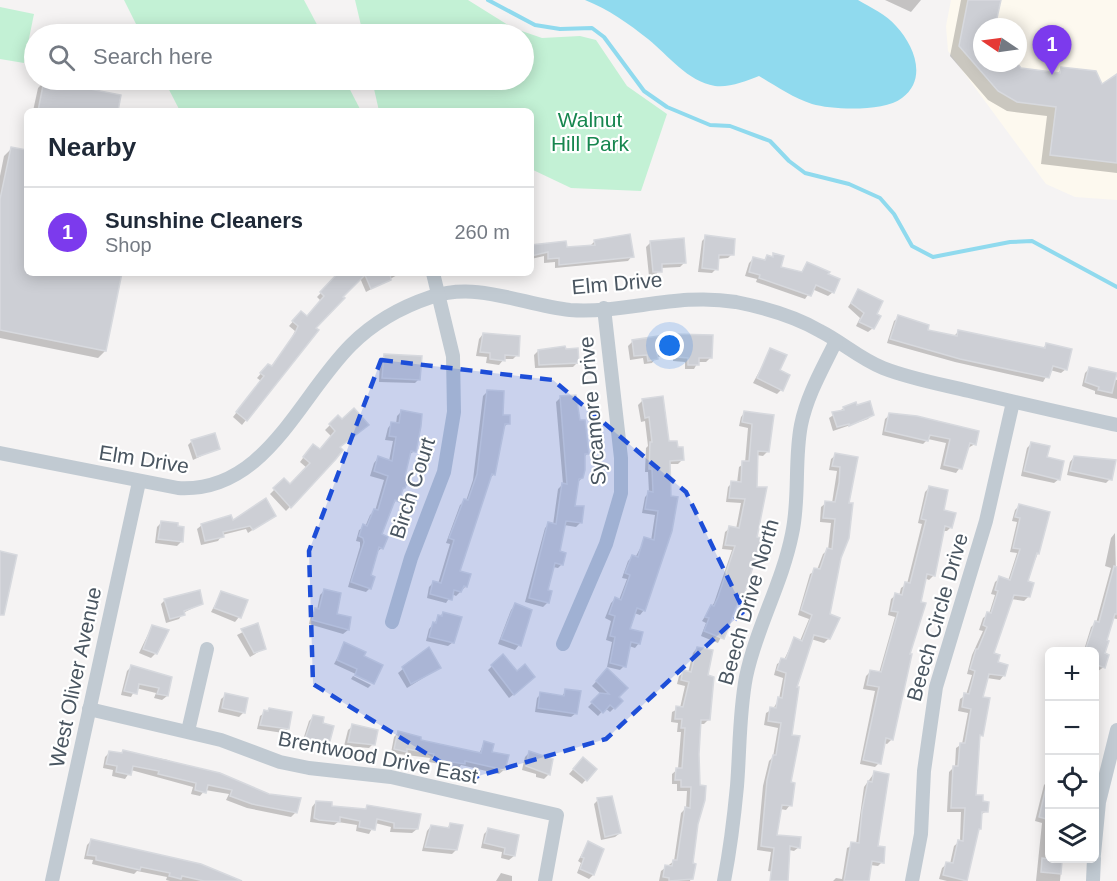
<!DOCTYPE html>
<meta charset="utf-8">
<style>
:root{--surface:#fff;--page:#f2f2f3;--text:#1f2937;--muted:#747a83;--line:#e0e1e3;--accent:#7c3aed}
body{margin:0;font-family:Arial,sans-serif;background:var(--page);color:var(--text)}
.controls{position:absolute;right:18px;bottom:18px;display:grid;overflow:hidden;border-radius:9px;box-shadow:0 3px 15px #0003}
.controls button{width:54px;height:54px;display:grid;place-items:center;padding:0;border:0;border-bottom:2px solid var(--line);background:var(--surface);color:var(--text);font:30px sans-serif}
.compass{position:absolute;left:973px;top:18px;width:54px;height:54px;border-radius:50%;background:var(--surface);box-shadow:0 3px 15px #0003;rotate:283deg}
.you{position:absolute;left:670px;top:346px;width:21px;height:21px;margin:-15px;border:4px solid #fff;border-radius:50%;background:#1a73e8;box-shadow:0 0 0 9px #1a73e833}
.badge{display:grid;place-items:center;width:39px;height:39px;border-radius:50%;background:var(--accent);color:#fff;font-size:20px;font-weight:700}
.pin{position:absolute;translate:-50% -50px;filter:drop-shadow(0 2px 3px #0008)}
.pin::after{content:'';position:absolute;top:32px;width:21px;height:18px;background:inherit;clip-path:polygon(0 0,100% 0,50% 100%)}
.list{margin:0;padding:0;list-style:none}
h2{display:flex;justify-content:space-between;align-items:center;height:78px;margin:0;padding:0 24px;font-size:26px}
h2 small{font-size:20px;font-weight:400;color:var(--muted)}
.list li{display:grid;grid-template-columns:39px 1fr auto;gap:18px;align-items:center;box-sizing:border-box;height:90px;padding:0 24px;border-top:2px solid var(--line)}
.list b{display:block;font-size:22px;white-space:nowrap}
.list p{margin:0;font-size:20px;white-space:nowrap;color:var(--muted)}
.list em{font-size:20px;font-style:normal;color:var(--muted)}
.icon{flex:none;width:33px;height:33px;fill:none;stroke:currentColor;stroke-width:2;stroke-linecap:round;stroke-linejoin:round}
.map{position:relative;flex:none;width:1117px;height:881px;overflow:hidden}
.search{position:absolute;background:var(--surface);box-shadow:0 3px 15px #0003;left:24px;top:24px;width:510px;height:66px;display:flex;align-items:center;gap:15px;box-sizing:border-box;padding:0 21px;border-radius:33px;color:var(--muted);font-size:22px}
.panel{position:absolute;background:var(--surface);box-shadow:0 3px 15px #0003;left:24px;top:108px;width:510px;height:168px;border-radius:9px}
.map>svg:first-child{display:block}
</style>
<div class="map">
<svg width="1117" height="881" viewBox="0 0 1117 881">
<rect width="100%" height="100%" fill="#f5f3f3"/>
<!-- commercial -->
<path fill="#fdf9ef" fill-rule="evenodd" d="M951 0H1117V200L1075 197 1046 184 948 51 946 26ZM982 27H1018V63H982Z"/>
<!-- green -->
<g fill="#c3f1d5">
<polygon points="124,0 304,0 322,34 141,34"/>
<polygon points="355,0 468,0 513,28 542,38 580,36 596,40 627,86 667,114 641,191 571,188 531,169 531,111 379,111 372,80 524,80 524,34 363,34"/>
<polygon points="0,7 34,14 24,63 0,59"/>
<polygon points="164,80 345,80 361,111 180,111"/>
</g>
<!-- water -->
<path fill="#90daee" d="M585 0H858C870 7 887 15 896 26 914 45 928 79 902 98 884 112 833 110 812 104 793 98 776 86 759 76 746 81 729 88 715 86 687 81 669 56 648 39 629 24 608 9 585 0Z"/>
<!-- shadow -->
<g fill="#0003">
<polygon points="885,0 921,0 911,12"/>
<polygon points="961,0 999,0 994,27 982,27 982,63 1015,63 1020,69 1057,74 1062,69 1101,87 1117,76 1117,173 1041,164 1047,116 1007,111 988,100 950,56"/>
<polygon points="45,81 116,111 33,111 38,88"/>
<polygon points="27,142 27,273 121,273 105,351 98,358 0,338 0,176 4,156 11,149 25,152"/>
<polygon points="706,237 732,254 728,258 717,259 716,269 712,273 698,272 702,241"/>
<polygon points="595,241 632,256 628,261 555,268 555,262 544,263 544,256 531,259 531,246 565,249 591,245"/>
<polygon points="650,243 685,262 680,267 660,268 656,275 649,276 646,247"/>
<polygon points="774,255 779,268 801,273 807,264 833,292 828,296 812,289 805,299 756,282 757,279 745,276 749,263 754,258 763,261"/>
<polygon points="340,273 352,273 314,329 317,331 242,425 233,417 261,381 257,378 264,370 271,367 291,339 295,331 289,326 297,317 307,318 321,301 317,297"/>
<polygon points="365,273 401,273 366,292 360,278"/>
<polygon points="859,291 875,314 873,328 868,332 856,326 860,318 848,307"/>
<polygon points="899,317 926,331 954,336 959,331 1042,349 1047,344 1066,369 1061,373 1050,370 1043,382 955,362 887,343 894,321"/>
<polygon points="483,334 517,355 513,359 504,359 499,365 486,363 487,357 476,356 479,339"/>
<polygon points="633,341 711,357 706,362 698,362 694,369 685,369 685,362 673,361 673,355 656,357 652,363 644,364 643,358 630,360 628,346"/>
<polygon points="771,350 781,390 777,394 753,383"/>
<polygon points="538,351 578,362 573,367 535,368 534,355"/>
<polygon points="385,355 419,379 415,383 379,382 380,360"/>
<polygon points="1089,369 1117,380 1117,399 1095,394 1095,391 1082,386 1085,373"/>
<polygon points="487,392 509,423 502,428 494,474 489,479 458,572 466,586 456,596 452,594 446,603 427,598 429,587 434,582 438,584 450,544 446,543 460,505 466,501 473,480 483,396"/>
<polygon points="560,398 579,421 588,453 583,458 582,478 577,483 574,507 580,523 576,527 564,525 558,553 562,564 558,568 553,567 546,592 548,602 543,607 525,602 545,528 549,524 553,525 558,489 563,484 556,402"/>
<polygon points="643,400 668,443 682,460 678,464 669,464 644,610 640,615 634,613 628,630 639,643 635,648 629,646 624,666 620,670 607,667 612,642 606,640 611,621 605,618 611,603 615,599 619,600 627,579 622,578 628,561 632,557 635,558 645,539 651,541 655,515 642,513 645,497 649,493 648,472 645,472 646,448 648,446 645,421 641,422 638,405"/>
<polygon points="844,408 872,414 868,419 833,431 829,418"/>
<polygon points="401,412 415,451 408,455 403,477 404,488 393,505 381,535 382,548 376,552 369,576 370,588 366,592 348,587 360,547 360,542 356,541 359,530 365,527 370,515 375,511 384,480 370,476 374,463 378,458 389,461 393,441 385,440 388,428 392,423 396,424 397,416"/>
<polygon points="745,412 772,416 767,452 763,456 756,455 755,488 765,488 764,501 741,597 718,643 701,636 706,623 702,621 714,603 732,550 722,549 725,532 730,528 736,529 741,503 726,502 728,487 732,483 737,483 739,467 745,463 748,428 739,426 741,417"/>
<polygon points="890,415 975,444 968,448 964,462 956,473 940,469 946,443 928,439 923,444 882,435 885,419"/>
<polygon points="338,417 342,422 367,425 338,448 335,459 286,511 270,494 284,480 290,486 307,468 300,462 309,450 320,451 331,436 325,430"/>
<polygon points="192,441 218,448 193,460 188,445"/>
<polygon points="1032,443 1059,479 1054,483 1021,476 1027,448"/>
<polygon points="836,455 856,459 828,614 829,638 824,643 811,639 795,688 790,736 790,805 786,810 780,809 775,836 799,847 794,851 789,850 783,873 768,871 771,852 757,850 763,786 769,761 773,757 778,728 764,725 766,713 773,709 779,699 783,678 774,675 777,664 784,660 794,639 800,641 809,619 798,615 810,574 817,570 823,554 828,550 831,523 820,522 821,507 826,503 832,503 837,471 829,470 831,459"/>
<polygon points="1074,457 1110,479 1106,483 1067,475 1070,462"/>
<polygon points="929,488 951,527 947,531 943,531 934,575 929,580 925,578 892,739 887,744 884,743 879,763 875,767 860,764 875,691 863,689 866,676 871,671 879,673 895,617 888,615 891,599 896,595 899,596 901,588 907,584 922,524 918,523 925,492"/>
<polygon points="1019,506 1038,553 1026,582 1029,596 1024,601 1011,599 992,654 1004,675 1000,680 987,678 981,698 981,735 978,738 974,796 987,811 980,815 965,881 947,881 939,879 942,868 947,864 950,864 954,846 960,841 961,812 947,812 949,772 955,766 956,748 962,744 968,713 958,711 960,699 966,695 972,675 967,674 972,655 983,631 979,630 983,618 989,614 995,595 991,594 995,582 1000,578 1008,581 1017,553 1010,552 1017,522 1012,521 1015,510"/>
<polygon points="274,515 248,533 246,529 222,535 218,541 201,545 197,529 202,525"/>
<polygon points="161,523 181,542 177,546 155,543 157,527"/>
<polygon points="1115,533 1117,619 1112,618 1103,654 1104,667 1098,671 1094,686 1094,652 1079,652 1084,650 1091,627 1096,623 1111,568 1105,566 1111,538"/>
<polygon points="324,591 335,615 350,618 348,630 343,634 309,624 311,614 317,610 320,595"/>
<polygon points="222,592 239,617 235,622 211,612"/>
<polygon points="165,600 201,604 183,613 179,619 166,623 161,604"/>
<polygon points="515,605 519,645 515,650 498,644 511,610"/>
<polygon points="443,613 453,642 448,646 426,641 429,629"/>
<polygon points="257,625 265,648 250,657 237,635"/>
<polygon points="152,626 156,653 151,658 139,653"/>
<polygon points="345,644 362,657 373,682 334,664"/>
<polygon points="697,648 706,676 708,720 704,724 699,724 697,824 691,864 694,865 690,881 659,881 661,871 674,861 681,813 686,808 687,791 677,791 677,784 672,784 672,774 678,769 681,732 677,732 678,723 671,722 672,712 680,708 685,686 677,684 679,676 684,672 688,673 693,653"/>
<polygon points="428,649 439,668 407,688 398,673"/>
<polygon points="503,656 517,673 529,682 509,698 488,670"/>
<polygon points="131,667 170,678 167,696 162,700 154,698 156,693 136,688 131,697 121,695 127,671"/>
<polygon points="607,670 616,697 621,701 610,712 605,708 598,716 588,707 601,694 592,686"/>
<polygon points="353,676 371,685 368,688 351,679"/>
<polygon points="566,691 576,713 571,717 535,712 537,698 541,694 561,697"/>
<polygon points="226,695 244,712 239,717 218,712 221,699"/>
<polygon points="270,709 288,729 283,733 257,729 260,716"/>
<polygon points="314,716 329,740 324,745 302,743 309,721"/>
<polygon points="353,726 373,744 369,748 344,746 348,730"/>
<polygon points="398,733 419,741 479,754 484,743 504,770 499,774 461,765 459,768 440,764 429,762 430,758 391,753 394,737"/>
<polygon points="123,751 168,760 296,812 291,817 247,808 226,800 229,794 205,790 200,796 191,794 193,787 131,770 125,779 112,776 113,770 103,768 105,757 110,752 120,755"/>
<polygon points="529,753 552,760 548,775 544,779 536,777 536,774 522,770 525,757"/>
<polygon points="578,764 595,769 582,784 569,774"/>
<polygon points="875,772 876,847 882,862 878,866 870,865 867,881 833,881 836,878 842,879 847,848 856,844 864,787"/>
<polygon points="1048,781 1050,858 1062,858 1060,881 1036,881 1042,823 1035,821 1044,785"/>
<polygon points="598,800 620,833 615,837 601,840 594,804"/>
<polygon points="316,802 330,807 364,810 367,807 417,829 412,833 390,832 391,827 375,823 369,834 356,831 357,825 338,822 334,825 310,822 312,807"/>
<polygon points="451,824 456,850 452,854 422,851 427,831 431,826 446,829"/>
<polygon points="488,830 514,856 509,860 501,858 502,852 481,848 484,834"/>
<polygon points="91,841 240,881 170,881 166,880 167,877 137,871 134,874 92,864 93,860 84,859 87,845"/>
<polygon points="588,843 593,875 589,879 577,873 581,863 578,861"/>
<polygon points="501,873 512,876 512,881 496,881"/>
</g>
<g fill="none" stroke-linecap="round" stroke-linejoin="round">
<!-- stream -->
<polyline stroke="#90daee" stroke-width="4" points="488,0 535,25 560,29 592,28 604,37 644,91 667,107 710,125 730,126 770,141 789,161 805,173 849,184 880,198 894,214 912,246 933,257 1010,242 1032,241 1117,287"/>
</g>
<!-- building -->
<g fill="#cdcfd5" stroke="#d7d9de" stroke-width="1.5">
<polygon points="968,0 1001,0 995,27 982,27 982,63 1017,63 1021,68 1060,73 1061,67 1096,71 1102,84 1117,74 1117,163 1050,155 1056,107 1017,102 998,91 959,46"/>
<polygon points="44,80 121,95 118,111 38,111"/>
<polygon points="11,147 27,150 27,273 122,273 106,351 0,330 0,199"/>
<polygon points="630,234 634,257 559,265 559,258 548,259 548,252 531,256 531,245 566,241 567,247 595,245 594,240"/>
<polygon points="705,235 735,239 734,255 719,255 718,270 702,268"/>
<polygon points="684,238 686,263 662,264 662,272 653,272 650,241"/>
<polygon points="773,253 784,256 781,267 802,272 807,262 830,272 828,274 840,279 834,293 816,285 811,296 759,278 760,275 749,272 753,257 765,260 767,255 773,257"/>
<polygon points="338,273 390,273 391,280 371,289 365,275 343,297 345,298 316,328 319,330 247,421 236,412 264,376 260,373 268,364 272,366 295,333 298,326 292,321 301,311 307,316 324,296 320,292"/>
<polygon points="858,289 883,301 877,314 881,316 874,329 859,322 864,313 851,303"/>
<polygon points="898,315 929,325 928,330 957,336 958,330 1045,348 1046,343 1072,349 1067,370 1053,366 1049,378 960,359 890,339"/>
<polygon points="483,333 520,336 519,356 505,355 505,361 490,359 490,353 480,352"/>
<polygon points="672,334 713,335 712,358 699,358 699,365 688,365 688,358 677,357 677,352 657,353 658,359 648,361 647,355 634,356 632,340"/>
<polygon points="565,346 566,349 578,348 579,363 539,365 538,350"/>
<polygon points="770,348 787,355 780,370 790,375 783,391 757,378"/>
<polygon points="384,354 422,356 420,380 382,378"/>
<polygon points="1089,367 1117,373 1112,393 1098,390 1099,387 1085,382"/>
<polygon points="487,390 504,391 503,415 510,415 510,424 505,424 495,475 492,474 462,565 460,571 471,574 467,587 464,586 461,592 454,590 452,600 430,594 433,581 441,583 454,540 449,538 464,499 468,500 477,474"/>
<polygon points="576,395 580,420 585,420 589,454 585,454 585,470 583,478 579,479 575,506 584,506 582,523 566,521 560,551 566,553 563,565 555,563 548,590 552,591 549,603 529,598 548,522 556,524 562,483 567,484 560,396"/>
<polygon points="663,396 669,441 677,441 678,447 683,447 684,460 670,461 671,496 678,497 672,531 645,611 637,608 630,629 643,632 640,644 631,642 626,667 610,663 615,637 610,636 615,616 609,614 615,597 621,600 630,575 625,573 632,555 638,557 644,537 654,540 658,511 645,509 648,491 653,492 652,469 649,469 650,442 652,442 649,417 645,418 642,399"/>
<polygon points="870,401 874,415 849,426 849,424 837,427 832,412 844,410 843,407 856,402 857,405"/>
<polygon points="354,408 369,425 340,447 343,450 336,459 291,508 273,488 284,478 290,484 310,463 303,457 313,444 320,449 335,431 329,424 338,415 342,419"/>
<polygon points="401,410 422,414 421,426 416,452 411,451 405,476 409,478 405,488 403,488 399,502 395,500 382,534 388,537 383,549 379,547 371,575 375,577 371,589 351,582 364,542 363,538 359,536 363,524 367,526 374,509 378,510 388,476 374,471 378,456 392,461 396,437 389,436 391,422 399,423"/>
<polygon points="744,411 774,415 769,452 758,451 757,487 767,487 757,537 761,538 759,548 743,598 740,597 724,639 704,631 709,618 705,617 711,605 714,606 718,597 735,546 725,545 729,526 739,528 745,499 729,498 731,481 741,482 742,461 749,461 752,424 742,422"/>
<polygon points="889,413 917,416 979,431 976,445 970,443 962,469 944,465 950,439 930,435 928,441 885,431"/>
<polygon points="215,433 220,449 197,457 191,440"/>
<polygon points="1031,442 1050,446 1047,457 1064,461 1060,480 1024,471"/>
<polygon points="835,453 858,457 849,503 853,503 849,538 841,558 830,614 840,618 830,639 814,635 797,687 799,687 792,735 800,736 791,782 795,783 792,806 782,805 777,835 801,837 800,848 790,846 788,881 770,881 774,848 761,846 767,780 773,755 776,755 781,723 768,721 770,707 776,708 778,697 782,698 786,673 777,670 781,658 786,659 794,637 802,641 812,615 801,610 814,568 820,569 827,548 832,549 835,519 823,518 825,501 835,502 839,483 840,467 832,466"/>
<polygon points="1074,456 1116,460 1112,480 1070,471"/>
<polygon points="929,486 948,490 944,510 956,513 952,528 945,526 935,576 927,574 921,602 926,603 910,654 912,654 893,740 886,738 881,764 863,760 879,687 867,685 870,670 881,672 898,612 891,611 895,593 902,595 905,582 910,583 926,520 921,519"/>
<polygon points="266,498 276,516 253,530 250,526 223,532 224,537 205,541 201,524 231,515 233,520"/>
<polygon points="1019,504 1050,512 1039,554 1037,553 1028,581 1034,583 1030,597 1014,595 994,653 1000,655 998,662 1008,665 1005,676 989,674 983,697 990,698 983,736 980,735 976,795 983,795 983,801 989,802 988,812 982,812 981,829 979,829 967,881 943,875 946,862 953,863 958,840 963,841 965,808 951,808 953,766 958,766 960,743 965,743 971,709 962,707 964,693 969,694 975,671 970,669 976,649 978,649 987,627 983,625 987,612 991,613 998,591 995,590 999,576 1010,580 1020,549 1013,548 1020,518 1015,517"/>
<polygon points="161,521 178,523 178,526 184,527 183,542 158,539"/>
<polygon points="0,551 17,555 4,615 0,615"/>
<polygon points="1114,566 1117,567 1117,614 1115,614 1107,640 1109,641 1105,653 1109,655 1105,668 1095,664 1095,651 1085,651 1095,621 1099,622"/>
<polygon points="324,589 341,593 337,614 351,617 349,630 312,620 315,608 319,609"/>
<polygon points="200,590 203,604 184,611 185,615 170,619 164,599"/>
<polygon points="221,591 248,600 241,618 214,608"/>
<polygon points="515,603 532,610 521,646 501,639"/>
<polygon points="443,612 462,617 454,643 429,637 433,622 436,623 438,615 442,616"/>
<polygon points="258,623 266,649 254,653 241,629"/>
<polygon points="152,625 169,630 157,654 143,649"/>
<polygon points="344,642 366,652 364,656 383,665 374,684 355,675 357,669 337,660"/>
<polygon points="429,647 441,668 411,684 402,667"/>
<polygon points="697,647 713,650 708,675 714,677 710,720 701,720 699,754 700,785 706,786 705,800 698,824 693,863 696,864 693,879 669,881 669,878 663,877 665,865 672,866 673,860 677,860 685,807 690,808 691,787 681,787 681,780 675,780 676,768 682,768 685,728 681,728 682,719 675,719 676,706 683,707 689,682 681,680 683,670 691,672"/>
<polygon points="503,654 517,671 525,664 535,677 514,695 491,665"/>
<polygon points="131,665 172,677 168,696 157,694 159,688 139,684 137,694 124,691"/>
<polygon points="607,668 628,688 619,697 623,701 615,709 610,705 603,713 591,702 600,693 609,694 596,681"/>
<polygon points="565,689 581,691 577,714 538,708 540,692 564,696"/>
<polygon points="225,693 248,698 245,713 222,708"/>
<polygon points="269,708 292,712 289,729 260,725 264,710 268,711"/>
<polygon points="313,715 324,717 323,723 334,726 330,741 305,739"/>
<polygon points="352,724 378,730 375,745 348,742"/>
<polygon points="398,731 421,737 421,740 481,753 484,741 494,744 492,752 509,755 505,770 465,761 465,764 445,761 433,758 434,754 407,749 407,752 394,749"/>
<polygon points="123,750 220,773 269,794 301,798 297,813 252,804 230,796 232,790 208,785 206,793 195,790 196,783 158,774 159,771 133,766 131,775 116,772 117,766 106,764 109,751 122,753"/>
<polygon points="529,751 553,759 550,775 526,766"/>
<polygon points="583,757 597,769 587,781 573,769"/>
<polygon points="874,771 889,774 878,846 885,847 884,863 872,861 869,881 844,881 851,842 859,843 862,811 868,781 872,782"/>
<polygon points="1046,787 1050,787 1050,820 1039,817"/>
<polygon points="612,796 621,833 605,837 597,798"/>
<polygon points="316,801 332,802 332,806 366,809 367,805 421,814 418,829 394,828 394,823 377,819 375,830 359,827 360,821 340,817 340,822 319,820 314,818"/>
<polygon points="450,823 463,825 457,850 425,847 431,825 449,828"/>
<polygon points="488,828 519,835 515,856 504,854 505,848 484,843"/>
<polygon points="91,839 201,864 242,881 204,881 182,876 181,879 169,876 170,873 141,867 140,870 96,860 96,856 87,855"/>
<polygon points="588,841 604,849 594,875 580,869 584,858 581,857"/>
<polygon points="1042,858 1062,861 1061,874 1041,872"/>
</g>
<g fill="none" stroke-linecap="round" stroke-linejoin="round">
<!-- minor -->
<g stroke="#c1cad2" stroke-width="14">
<path d="M0 453 178 488C265 493 298 398 351 345 373 323 401 307 431 297 478 281 523 305 570 310 625 314 677 292 736 302 766 308 794 316 820 331 842 342 860 359 883 368 911 379 940 384 969 391 1018 403 1068 414 1117 425"/>
<polyline points="392,622 411,558 444,472 454,412 453,356 433,273"/>
<polyline points="563,644 606,544 621,493 621,458 604,308"/>
<polyline points="89,709 221,740 280,762 309,768 391,777 557,815 545,881"/>
<polyline points="188,731 207,649"/>
<polyline points="1094,854 1099,802 1117,730"/>
<polyline points="52,881 139,482"/>
<path d="M724 881C730 850 734 818 737 786 740 749 739 714 746 677 756 628 782 584 792 534 800 498 794 461 801 425 807 395 823 368 836 341"/>
<polyline points="912,881 921,834 924,771 936,687 986,521 1013,402"/>
<polyline points="1093,881 1094,858"/>
</g>
</g>
<!-- marked area -->
<path fill="#1d4ed8" fill-opacity="0.2" stroke="#1d4ed8" stroke-width="4.5" stroke-dasharray="12 8" stroke-linejoin="round" d="M381 360 553 380 686 492 744 611 606 739 468 779 313 684 309 551Z"/>
<g text-anchor="middle" dominant-baseline="central" stroke-width="4.5" stroke-linejoin="round" paint-order="stroke">
<!-- park labels -->
<g font-size="21" fill="#17864f" stroke="#fff">
<text x="590" y="119">Walnut<tspan x="590" dy="24">Hill Park</tspan></text>
</g>
<!-- street labels -->
<g font-size="21" fill="#4a5661" stroke="#fff">
<text transform="translate(617 283) rotate(-5)">Elm Drive</text>
<text transform="translate(592 411) rotate(-95)">Sycamore Drive</text>
<text transform="translate(144 459) rotate(9)">Elm Drive</text>
<text transform="translate(412 488) rotate(-72)">Birch Court</text>
<text transform="translate(748 602) rotate(-74)">Beech Drive North</text>
<text transform="translate(937 617) rotate(-74)">Beech Circle Drive</text>
<text transform="translate(75 677) rotate(-78)">West Oliver Avenue</text>
<text transform="translate(378 757) rotate(11)">Brentwood Drive East</text>
</g>
</g>
</svg>
<div class="controls">
<button>+</button>
<button>−</button>
<button><svg class="icon" aria-label="locate" viewBox="0 0 24 24"><circle cx="12" cy="12" r="6"/><path d="M12 2v4M12 18v4M2 12h4M18 12h4"/></svg></button>
<button><svg class="icon" aria-label="layers" viewBox="0 0 24 24"><path d="M12 4l9 5-9 5-9-5zM3 14l9 5 9-5"/></svg></button>
</div>
<svg class="compass" viewBox="-18 -18 36 36"><path d="M0-13l5 13h-10z" fill="#e53935"/><path d="M0 13l5-13h-10z" fill="#747a83"/></svg>
<div class="you"></div>
<div class="pin badge" style="left:1052px;top:75px">1</div>
<div class="search"><svg class="icon" aria-label="search" viewBox="0 0 24 24"><circle cx="10" cy="10" r="6"/><path d="M15 15l6 6"/></svg>Search here</div>
<section class="panel">
<h2>Nearby<small></small></h2>
<ul class="list">
<li><span class="badge">1</span><div><b>Sunshine Cleaners</b><p>Shop</p></div><em>260 m</em></li>
</ul>
</section>
</div>
